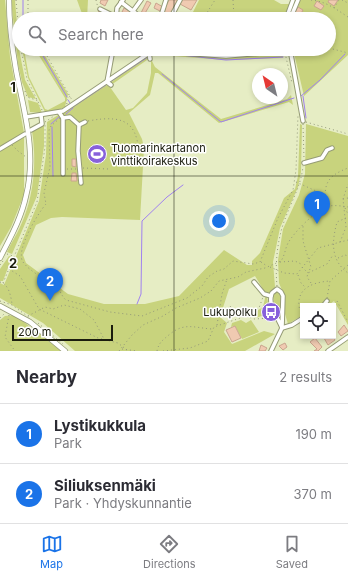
<!DOCTYPE html>
<meta charset="utf-8">
<style>
:root{--surface:#fff;--page:#f2f2f3;--text:#2b2b33;--muted:#7c7c81;--line:#e1e1e2;--accent:#1a73e8}
body{margin:0;font-family:Inter,sans-serif;background:var(--page);color:var(--text)}
.controls{position:absolute;right:12px;bottom:12px;display:grid;overflow:hidden;border-radius:0px;box-shadow:0 2px 6px #0003}
.controls button{width:36px;height:36px;display:grid;place-items:center;padding:0;border:0;border-bottom:1px solid var(--line);background:var(--surface);color:var(--text);font:20px sans-serif}
.compass{position:absolute;left:252px;top:68px;width:36px;height:36px;border-radius:50%;background:var(--surface);box-shadow:0 2px 6px #0003;rotate:325deg}
.scale{position:absolute;left:12px;bottom:10px;width:101px;box-sizing:border-box;padding-left:4px;border:2px solid #1b1d0e;border-top:0;font-size:11px;line-height:14px;white-space:nowrap;color:#1b1d0e;-webkit-text-stroke:3px #fff;paint-order:stroke}
.you{position:absolute;left:219px;top:221px;width:14px;height:14px;margin:-10px;border:3px solid #fff;border-radius:50%;background:#1a73e8;box-shadow:0 0 0 6px #1a73e833}
.badge{display:grid;place-items:center;width:26px;height:26px;border-radius:50%;background:var(--accent);color:#fff;font-size:13px;font-weight:700}
.pin{position:absolute;translate:-50% -33px;filter:drop-shadow(0 1px 2px #0008)}
.pin::after{content:'';position:absolute;top:21px;width:14px;height:12px;background:inherit;clip-path:polygon(0 0,100% 0,50% 100%)}
.list{margin:0;padding:0;list-style:none}
h2{display:flex;justify-content:space-between;align-items:center;height:52px;margin:0;padding:0 16px;font-size:17px}
h2 small{font-size:13px;font-weight:400;color:var(--muted)}
.list li{display:grid;grid-template-columns:26px 1fr auto;gap:12px;align-items:center;box-sizing:border-box;height:60px;padding:0 16px;border-top:1px solid var(--line)}
.list b{display:block;font-size:15px;white-space:nowrap}
.list p{margin:0;font-size:13px;white-space:nowrap;color:var(--muted)}
.list em{font-size:13px;font-style:normal;color:var(--muted)}
.icon{flex:none;width:22px;height:22px;fill:none;stroke:currentColor;stroke-width:2;stroke-linecap:round;stroke-linejoin:round}
.map{position:relative;flex:none;width:348px;height:351px;overflow:hidden}
.search{position:absolute;background:var(--surface);box-shadow:0 2px 6px #0003;left:12px;right:12px;top:12px;height:44px;display:flex;align-items:center;gap:10px;box-sizing:border-box;padding:0 14px;border-radius:22px;color:var(--muted);font-size:15px}
.sheet{height:172px;background:var(--surface)}
nav{display:flex;justify-content:space-around;align-items:center;box-sizing:border-box;height:56px;border-top:1px solid var(--line);background:var(--surface);font-size:11px;color:var(--muted)}
nav a{display:grid;justify-items:center;gap:2px}
nav .on{color:var(--accent)}
.map>svg:first-child{display:block}
</style>
<div class="map">
<svg width="348" height="351" viewBox="0 0 348 351">
<rect width="100%" height="100%" fill="#e6edc4"/>
<!-- green -->
<g fill="#c8d37d">
<polygon points="0,0 5,0 10,57 24,133 0,148"/>
<polygon points="11,0 15,0 19,49 25,80 36,99 28,97 22,82 18,64"/>
<polygon points="77,0 88,0 87,19 84,19"/>
<polygon points="199,0 274,0 281,4 289,4 285,19 192,19 193,12"/>
<polygon points="299,0 348,0 348,55 304,96 293,49 329,49 329,19 289,19 291,12 299,17 303,10 298,7"/>
<polygon points="22,49 24,49 29,77 45,109 48,110 65,101 65,98 35,49 41,49 68,94 65,107 56,111 45,112 28,78"/>
<polygon points="160,49 227,51 227,49 258,49 259,52 218,54"/>
<polygon points="282,51 283,58 226,60 158,55 152,56 152,61 155,67 221,119 287,99 291,95 293,105 289,102 219,123 158,73 155,73 150,95 129,113 142,139 144,148 140,220 62,217 51,218 36,225 23,255 26,263 68,294 104,304 145,304 179,296 224,250 247,265 252,265 252,261 260,253 284,198 295,189 298,176 300,124 302,125 301,172 298,187 280,228 273,262 275,287 267,297 270,313 256,318 249,316 263,307 266,294 255,276 229,289 220,317 227,323 224,332 232,344 264,331 275,334 245,351 75,351 43,323 0,298 0,283 4,285 39,201 46,155 47,122 106,85 110,87 126,110 133,108 147,93 151,73 151,56 154,53 226,58"/>
<polygon points="146,56 149,58 147,60 114,83 110,83"/>
<polygon points="28,100 38,103 42,113 30,112"/>
<polygon points="306,124 348,136 348,325 334,301 327,306 321,304 317,306 303,306 303,315 288,324 285,314 284,295 279,283 278,260 283,229 299,195 305,174"/>
<path d="M44 125V146L37 196 12 254 7 252C11 243 16 236 20 227 34 198 37 162 32 131Z"/>
<polygon points="24,137 24,195 11,227 0,246 0,151"/>
<polygon points="9,256 12,257 3,281 0,281 0,269"/>
<path d="M277 291C282 294 282 311 279 316L274 304 273 294Z"/>
<polygon points="15,315 61,351 0,351 0,320 5,316"/>
<polygon points="241,320 246,323 251,320 259,332 242,339 235,326 231,327 232,323"/>
</g>
<g fill="none" stroke-linecap="round" stroke-linejoin="round">
<!-- stream -->
<g stroke="#a081f0" stroke-width="1">
<polyline points="23,0 23,19"/>
<polyline points="39,49 67,97"/>
<polyline points="172,54 226,60 283,57"/>
<polyline points="151,55 155,53"/>
<polyline points="162,74 221,122 294,98"/>
<polyline points="110,82 148,57"/>
<polyline points="301,96 320,80 345,54"/>
<polyline points="303,96 306,118"/>
<polyline points="68,100 70,103"/>
<polyline points="73,107 106,85"/>
<polyline points="66,114 73,108"/>
<polyline points="51,124 59,117"/>
<polyline points="52,127 53,176"/>
<polyline points="137,304 141,294 142,221 167,197 183,185"/>
</g>
</g>
<!-- building -->
<g fill="#f0cab1" stroke="#caa58e">
<polygon points="101,0 108,0 105,6 100,3"/>
<polygon points="169,0 178,0 169,16 163,12"/>
<polygon points="182,0 197,0 191,10 180,4"/>
<polygon points="329,0 338,0 334,6 328,2"/>
<polygon points="147,1 151,3 144,15 141,13"/>
<polygon points="317,1 324,6 321,10 314,6"/>
<polygon points="156,3 163,7 160,11 154,8"/>
<polygon points="298,7 303,10 299,17 294,14"/>
<polygon points="124,8 133,13 131,17 122,12"/>
<polygon points="99,11 112,19 102,19 96,16"/>
<polygon points="72,159 76,159 76,167 72,166"/>
<polygon points="72,173 76,173 77,181 71,181"/>
<polygon points="344,325 348,331 341,336 338,332"/>
<polygon points="235,326 241,338 232,342 226,330"/>
<polygon points="327,336 332,336 335,340 328,345 324,338"/>
<polygon points="315,338 322,347 318,351 314,351 317,349 310,342"/>
<polygon points="285,343 287,347 283,350 279,346"/>
<polygon points="261,345 267,348 265,351 259,351"/>
</g>
<g fill="none" stroke-linecap="round" stroke-linejoin="round">
<!-- minor casing -->
<g stroke="#969c76" stroke-width="5.5">
<g id="minor">
<polyline points="121,2 143,19"/>
<polyline points="100,9 116,17"/>
<polyline points="133,11 141,0"/>
<polyline points="293,12 298,0"/>
<polyline points="116,19 117,8 123,0"/>
<polyline points="160,19 166,0"/>
<polyline points="170,19 180,0"/>
<polyline points="286,19 293,0"/>
<polyline points="290,49 303,121"/>
<polyline points="149,53 150,59"/>
<polyline points="111,85 107,82 113,49"/>
<polyline points="59,112 63,118 63,174"/>
<polyline points="26,117 63,111 152,51 226,56 273,52 285,49"/>
<polyline points="63,118 70,117 79,125 78,151 81,183"/>
<polyline points="79,125 85,122"/>
<polyline points="31,130 42,124 41,115"/>
<polyline points="0,149 25,134"/>
<polyline points="304,163 322,158 327,150 332,148"/>
<polyline points="254,282 264,294 271,296"/>
<polyline points="323,306 327,301"/>
<polyline points="282,328 292,325 303,318"/>
<path d="M271 351 282 328 283 296 281 292 277 289 272 293C267 305 278 317 282 328"/>
<polyline points="328,351 348,337"/>
</g>
</g>
<!-- major casing -->
<g stroke="#969c76" stroke-width="6">
<g id="major">
<path d="M0 258C10 238 21 219 26 196 37 153 24 112 16 70 12 47 9 23 9 0"/>
<polyline points="0,306 30,322 65,351"/>
</g>
</g>
<!-- path -->
<g stroke="#93987a" stroke-width="1" stroke-dasharray="1 3" stroke-linecap="butt">
<polyline points="16,0 19,34"/>
<polyline points="28,0 28,19"/>
<polyline points="96,0 98,8"/>
<polyline points="233,0 234,16"/>
<path d="M311 0C325 1 336 9 348 17"/>
<polyline points="342,0 348,3"/>
<polyline points="334,8 339,0"/>
<polyline points="203,19 215,0"/>
<polyline points="329,48 348,53"/>
<polyline points="21,49 27,79 42,110"/>
<polyline points="43,49 72,100"/>
<polyline points="297,49 303,51 323,49"/>
<polyline points="285,53 292,83"/>
<polyline points="25,91 27,97 39,101"/>
<polyline points="67,104 66,101 70,96"/>
<path d="M60 118 51 126 49 130 50 167 44 193 46 204C38 213 15 251 23 262 30 272 46 279 55 286 61 290 61 296 66 300L110 312 142 316 187 298 202 286 208 277 217 271 224 269 233 261 253 264 260 262 278 218 293 190 296 170 298 115"/>
<path d="M88 121C130 113 140 126 139 167"/>
<polyline points="45,122 54,116"/>
<polyline points="306,122 348,134"/>
<polyline points="303,124 304,159"/>
<polyline points="12,145 18,151 26,157"/>
<polyline points="83,168 109,169"/>
<polyline points="67,169 76,169"/>
<polyline points="296,182 325,195"/>
<polyline points="343,199 348,198"/>
<path d="M326 207C323 184 327 176 348 168"/>
<polyline points="345,208 348,214"/>
<path d="M346 218 337 222C332 241 330 260 348 273"/>
<polyline points="340,242 346,227 343,199 348,184"/>
<polyline points="7,254 13,256"/>
<polyline points="338,258 345,255 348,256"/>
<polyline points="261,262 267,266"/>
<polyline points="280,262 295,261 303,265"/>
<polyline points="0,265 3,261"/>
<polyline points="270,267 284,273 297,274 318,248 348,240"/>
<polyline points="302,267 308,273 311,267 303,241 303,226"/>
<polyline points="9,269 20,276 39,309 98,338 118,343 127,350"/>
<polyline points="298,275 301,283 305,287"/>
<path d="M0 282C9 284 11 297 12 304"/>
<polyline points="3,283 37,202 45,147 45,125"/>
<polyline points="311,283 307,277 308,273 327,264 333,255"/>
<path d="M277 286C275 264 277 240 285 219 292 200 301 186 303 166"/>
<polyline points="327,298 330,281 348,265"/>
<polyline points="0,301 12,305 30,318"/>
<polyline points="337,301 348,322"/>
<polyline points="230,306 234,311 246,316 259,308 263,297"/>
<polyline points="9,315 5,337 15,351"/>
<path d="M303 315C302 311 299 309 299 306 297 287 315 282 330 281"/>
<polyline points="28,316 45,307 53,309 64,305 80,309 94,320 104,339"/>
<polyline points="0,318 5,313"/>
<polyline points="38,323 63,344"/>
<polyline points="217,325 222,294 227,279"/>
<polyline points="122,349 137,351"/>
<path d="M119 351 132 335 143 325 163 316 176 308 200 298 211 291 219 281 238 277 246 272 265 268 281 261C285 255 285 249 288 243 295 231 316 210 329 206 335 205 342 206 348 207"/>
<path d="M157 351C159 342 163 340 170 334 185 322 195 328 212 329"/>
<polyline points="163,351 190,348 208,341 214,327 246,316 254,319 272,318"/>
</g>
<!-- minor -->
<use href="#minor" stroke="#fff" stroke-width="3.5"/>
<!-- major -->
<use href="#major" stroke="#fff" stroke-width="4.5"/>
</g>
<!-- grid -->
<path fill="none" stroke="#1b1d0e" stroke-width="1" stroke-opacity="0.55" d="M174 0V19M174 49V351M0 176H348"/>
<!-- icons -->
<defs>
<g id="stadium-disc" transform="scale(1)"><circle r="9.5" fill="#8761db" stroke="#fff"/><path d="M0-5a6.5 5 0 1 0 0 10a6.5 5 0 1 0 0-10ZM-3.5-1.8h7v3.6h-7Z" fill="#fff"/></g>
<g id="bus-disc" transform="scale(1)"><circle r="9.5" fill="#8761db" stroke="#fff"/><path d="M-5-6H5V4H4V6H2V4H-2V6H-4V4H-5ZM-3.5-4V0h7V-4ZM-3.5 1.2v1.5H-2V1.2ZM2 1.2v1.5H3.5V1.2Z" fill="#fff"/></g>
</defs>
<g fill-rule="evenodd">
<use href="#stadium-disc" x="97" y="154"/>
<use href="#bus-disc" x="271" y="312"/>
</g>
<g text-anchor="middle" dominant-baseline="central" stroke-width="3" stroke-linejoin="round" paint-order="stroke">
<!-- poi labels -->
<g font-size="11" fill="#1b1d0e" stroke="#fff" text-anchor="start">
<text x="111" y="148">Tuomarinkartanon<tspan x="111" dy="13">vinttikoirakeskus</tspan></text>
<text x="257" y="312" text-anchor="end">Lukupolku</text>
</g>
</g>
<g font-size="13" text-anchor="middle" font-weight="bold" fill="#1b1d0e" stroke="#fff" stroke-width="3" stroke-linejoin="round" paint-order="stroke">
<text x="13" y="92">1</text>
<text x="13" y="268">2</text>
</g>
</svg>
<div class="controls">
<button><svg class="icon" aria-label="locate" viewBox="0 0 24 24"><circle cx="12" cy="12" r="6"/><path d="M12 2v4M12 18v4M2 12h4M18 12h4"/></svg></button>
</div>
<svg class="compass" viewBox="-18 -18 36 36"><path d="M0-13l5 13h-10z" fill="#e53935"/><path d="M0 13l5-13h-10z" fill="#7c7c81"/></svg>
<div class="scale">200 m</div>
<div class="you"></div>
<div class="pin badge" style="left:317px;top:224px">1</div>
<div class="pin badge" style="left:50px;top:301px">2</div>
<div class="search"><svg class="icon" aria-label="search" viewBox="0 0 24 24"><circle cx="10" cy="10" r="6"/><path d="M15 15l6 6"/></svg>Search here</div>
</div>
<section class="sheet">
<h2>Nearby<small>2 results</small></h2>
<ul class="list">
<li><span class="badge">1</span><div><b>Lystikukkula</b><p>Park</p></div><em>190 m</em></li>
<li><span class="badge">2</span><div><b>Siliuksenmäki</b><p>Park · Yhdyskunnantie</p></div><em>370 m</em></li>
</ul>
</section>
<nav>
<a class="on"><svg class="icon" aria-label="map" viewBox="0 0 24 24"><path d="M3 6l6-2 6 2 6-2v14l-6 2-6-2-6 2zM9 4v14M15 6v14"/></svg>Map</a>
<a><svg class="icon" aria-label="directions" viewBox="0 0 24 24"><path d="M12 3l9 9-9 9-9-9zM9 14v-3h6M13 9l2 2-2 2"/></svg>Directions</a>
<a><svg class="icon" aria-label="saved" viewBox="0 0 24 24"><path d="M7 4h10v16l-5-4-5 4z"/></svg>Saved</a>
</nav>
